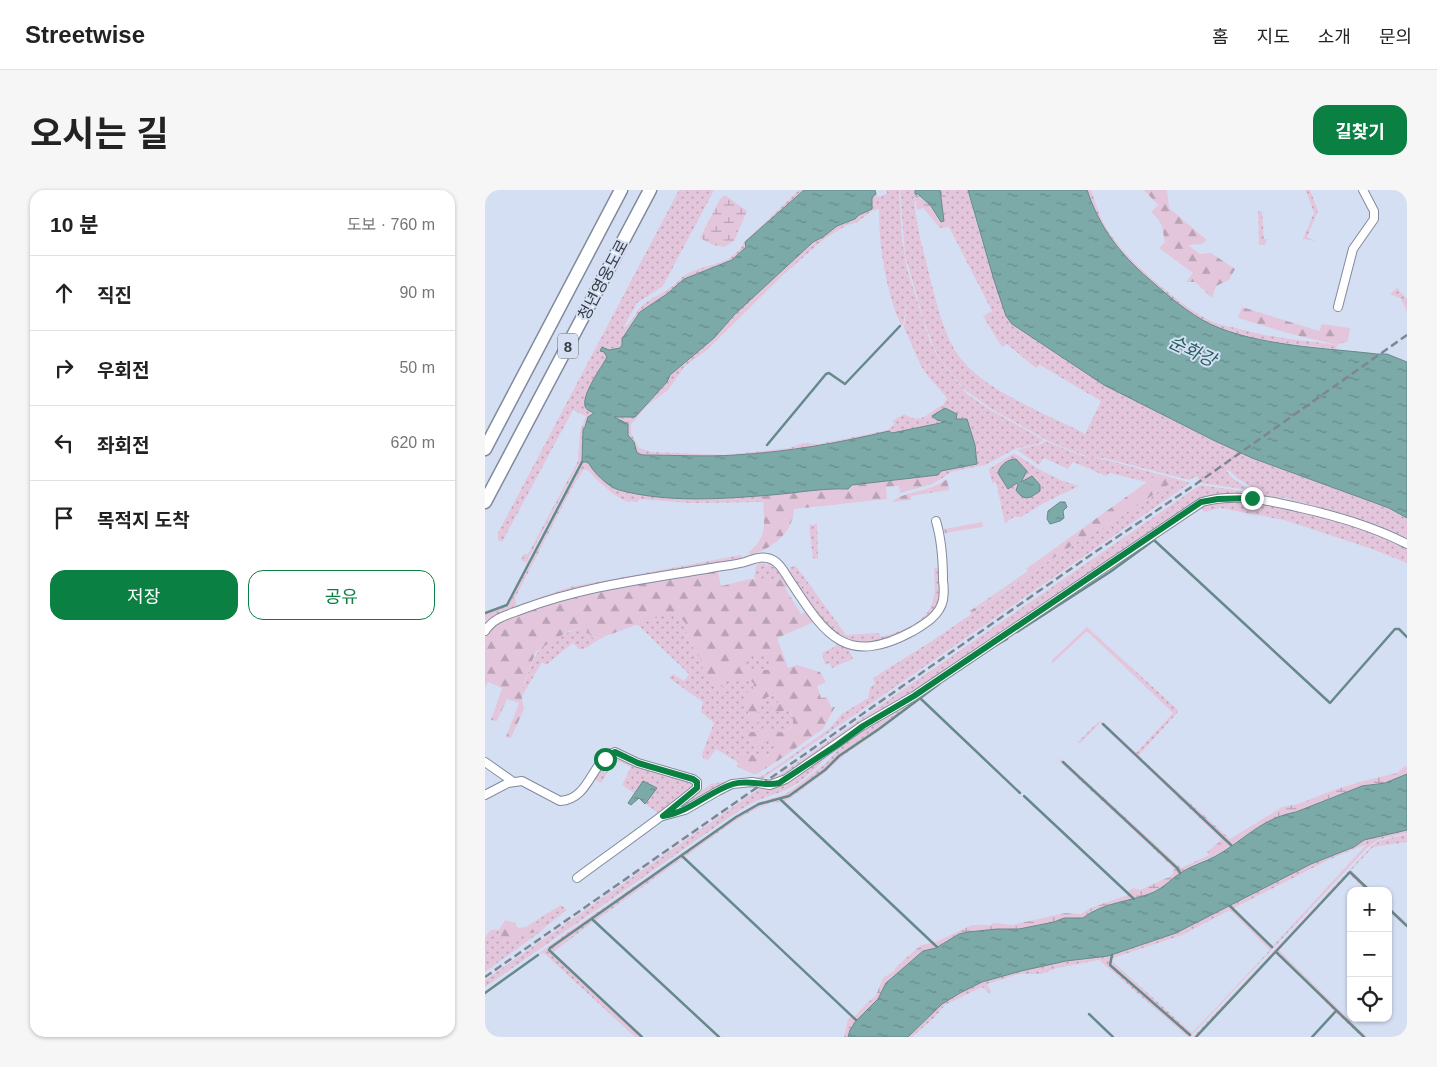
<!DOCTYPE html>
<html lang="ko">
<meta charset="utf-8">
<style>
:root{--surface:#fff;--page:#f6f6f6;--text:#222;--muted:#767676;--line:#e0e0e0;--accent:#0b8043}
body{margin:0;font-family:Helvetica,"Noto Sans KR",sans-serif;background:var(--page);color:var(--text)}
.controls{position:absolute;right:15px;bottom:15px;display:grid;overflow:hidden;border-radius:10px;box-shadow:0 1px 4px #0004}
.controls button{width:45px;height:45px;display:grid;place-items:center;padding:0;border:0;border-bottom:1px solid var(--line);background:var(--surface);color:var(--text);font:25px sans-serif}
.stop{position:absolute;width:15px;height:15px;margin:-11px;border:4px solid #0b8043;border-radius:50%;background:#fff}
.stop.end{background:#0b8043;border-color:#fff;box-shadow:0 1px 5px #0008}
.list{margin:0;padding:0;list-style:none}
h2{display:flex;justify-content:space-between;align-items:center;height:65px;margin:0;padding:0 20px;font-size:21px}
h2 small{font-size:16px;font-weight:400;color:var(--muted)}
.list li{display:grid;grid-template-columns:32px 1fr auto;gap:15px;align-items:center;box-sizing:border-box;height:75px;padding:0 20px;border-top:1px solid var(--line)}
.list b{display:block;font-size:19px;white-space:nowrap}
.list em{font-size:16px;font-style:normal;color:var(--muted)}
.actions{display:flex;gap:10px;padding:15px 20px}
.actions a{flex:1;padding:11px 0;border:1px solid var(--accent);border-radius:15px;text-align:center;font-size:18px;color:var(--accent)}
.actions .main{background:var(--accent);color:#fff}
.icon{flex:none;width:28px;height:28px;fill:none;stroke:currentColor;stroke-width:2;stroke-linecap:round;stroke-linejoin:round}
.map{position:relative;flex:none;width:922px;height:847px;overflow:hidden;border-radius:15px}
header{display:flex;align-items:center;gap:30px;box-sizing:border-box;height:70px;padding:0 25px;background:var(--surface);border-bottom:1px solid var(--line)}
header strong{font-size:24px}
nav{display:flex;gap:28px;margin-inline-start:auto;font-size:18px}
.intro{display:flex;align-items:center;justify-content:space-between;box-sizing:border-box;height:120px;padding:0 30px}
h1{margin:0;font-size:35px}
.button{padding:12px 22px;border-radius:15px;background:var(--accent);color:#fff;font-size:18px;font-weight:700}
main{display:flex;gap:30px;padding:0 30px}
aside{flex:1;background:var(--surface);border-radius:15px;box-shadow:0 1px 4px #0004}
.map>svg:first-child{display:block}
</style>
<header>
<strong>Streetwise</strong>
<nav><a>홈</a><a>지도</a><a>소개</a><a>문의</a></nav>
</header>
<div class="intro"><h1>오시는 길</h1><a class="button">길찾기</a></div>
<main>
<aside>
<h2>10 분<small>도보 · 760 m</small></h2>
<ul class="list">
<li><svg class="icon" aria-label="ahead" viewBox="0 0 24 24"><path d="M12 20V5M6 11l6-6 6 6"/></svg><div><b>직진</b></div><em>90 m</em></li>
<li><svg class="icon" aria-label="right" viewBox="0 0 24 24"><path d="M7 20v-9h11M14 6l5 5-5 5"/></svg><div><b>우회전</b></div><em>50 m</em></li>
<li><svg class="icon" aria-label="left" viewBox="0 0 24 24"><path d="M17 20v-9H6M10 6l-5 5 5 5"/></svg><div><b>좌회전</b></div><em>620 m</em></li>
<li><svg class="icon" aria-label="arrive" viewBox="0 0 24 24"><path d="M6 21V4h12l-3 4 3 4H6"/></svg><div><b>목적지 도착</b></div></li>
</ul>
<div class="actions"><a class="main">저장</a><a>공유</a></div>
</aside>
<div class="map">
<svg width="922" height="847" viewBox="0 0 922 847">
<defs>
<pattern id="grass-dots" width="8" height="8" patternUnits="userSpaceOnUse" patternTransform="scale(1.25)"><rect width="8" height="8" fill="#e3c6dc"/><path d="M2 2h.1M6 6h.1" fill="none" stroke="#b9a2b4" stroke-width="1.8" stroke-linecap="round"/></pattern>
<pattern id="forest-firs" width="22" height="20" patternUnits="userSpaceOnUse" patternTransform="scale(1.25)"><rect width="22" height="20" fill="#e3c6dc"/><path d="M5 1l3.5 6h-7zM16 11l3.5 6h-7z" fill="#b9a2b4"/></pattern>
<pattern id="wetland-marsh" width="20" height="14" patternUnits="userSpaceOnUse" patternTransform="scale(1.25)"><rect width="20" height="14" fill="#e3c6dc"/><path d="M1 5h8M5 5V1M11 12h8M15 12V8" fill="none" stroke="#b9a2b4"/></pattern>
<pattern id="water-ripples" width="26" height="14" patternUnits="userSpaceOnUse" patternTransform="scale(1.25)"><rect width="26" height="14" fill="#7caaa9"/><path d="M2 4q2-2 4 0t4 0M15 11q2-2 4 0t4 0" fill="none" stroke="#678c8b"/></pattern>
</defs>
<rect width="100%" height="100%" fill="#d5dff3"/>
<!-- grass -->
<g fill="url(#grass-dots)" fill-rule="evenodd">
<path d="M194 0H229L178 96 152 113 138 138C146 134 149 125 155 118 164 108 180 103 190 94 194 91 197 86 202 84 225 72 246 77 260 51L314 0H319L260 52 261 57 247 70 199 89 182 104 155 122 137 149V155L135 158 124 160 121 158 115 161 119 162 122 167 103 199 109 223 103 227 100 237 98 240C97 262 105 281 123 293 126 295 129 298 132 300 136 301 140 301 144 301 187 311 234 308 278 305V312L206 313 155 309 152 312 146 311 144 312C131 308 121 298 111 289 107 285 105 281 99 279L87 298 30 408 31 415H33L85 397 256 365 257 367 254 369 231 374 3 433 0 429V424L23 416 97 275V272L94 273 41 373 36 370 39 364H43L93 271 95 242 101 226 88 220 17 352 13 350V343Z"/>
<path d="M401 0H414L417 49 422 79 445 151 452 165 482 204 504 219 559 250 552 254 530 259 500 275 466 282 456 289V281L492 273 490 255 482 229H471L472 224 460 218 450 224 461 231 407 243 404 241C354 253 302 262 250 265 219 267 189 265 158 265L152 262C149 258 150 255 148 251 143 241 136 234 127 226L150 227 182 193 185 185 229 148 249 125 328 52 338 47 352 36 370 30 374 25 387 19V6L392 4 393 7 402 4ZM394 19C394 51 398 81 407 111 410 119 412 130 418 136L423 105 419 137 436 176 443 186 462 208 458 215C447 219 440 232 427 228 424 227 422 225 419 224L407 231 410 234 403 240 334 254 318 253 305 258 240 265 166 262 154 258 146 243V234L163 215 183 200 200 176 222 160 297 86 339 49 362 35 371 33 387 21Z"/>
<path d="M415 0H430C427 18 437 56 442 75 448 100 454 127 465 151 486 198 558 221 600 244L616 211 555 175 551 178 522 154 517 157 498 126 507 121 464 37 460 0H483C490 31 500 61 510 90 514 105 518 121 527 134L619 195 728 250 767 268 904 318 922 328V351L861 326 800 308 781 306 752 288 744 280H741L747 288 765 300 716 293 712 286 704 290 619 268 603 267 565 252 505 218 479 199 456 170 449 158 439 131 420 65Z"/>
<path d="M602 0H606C612 17 617 34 628 48 647 75 702 122 733 134 742 137 750 137 758 140 789 148 820 151 852 155L851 159C810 154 763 152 725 134 696 120 645 77 627 51 616 36 608 17 602 0Z"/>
<polygon points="821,0 825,0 833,21 822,47 831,51 818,49 829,23"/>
<polygon points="773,21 777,21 779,49 782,49 780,55 774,55"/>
<polygon points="912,98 922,109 922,122 916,109 905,104"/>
<polygon points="560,251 598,266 618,269 673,284 662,292 625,283 621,286 588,272 583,279 559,268 554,275 532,260 556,254"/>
<path d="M528 264 532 265C552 278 570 290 594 296L559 313 536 327H529L520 333 511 292 507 293 504 279ZM513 281 536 291 535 292 544 287 555 301 546 307 533 297 532 293 523 298 513 283Z"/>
<polygon points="692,289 705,293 284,584 277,589 270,588 280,584 302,569 345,538 357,524 383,508 385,498 390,493 388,488 447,451 608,341 618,338"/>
<polygon points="715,295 764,302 768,303 772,307 730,306 297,590 284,592"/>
<polygon points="765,310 855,330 922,356 922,373 887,359 799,330 735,318 720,322 716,319 530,444 532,440 719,314"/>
<polygon points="332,334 333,368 328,369 324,335"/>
<path d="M274 373H276V376L277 373 281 374V377L283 374 292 379 298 388C288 393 279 392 269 388L271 376Z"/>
<path d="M311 376 361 445 394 443 396 447C416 441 443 433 448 410 451 400 449 388 449 378H456C456 389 458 402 453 412 440 443 382 464 353 446 334 434 318 404 305 385V377Z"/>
<path d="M179 425H189L198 430 201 434 203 450 216 470 223 486 236 506 240 501 236 495 234 490 241 487 250 490H265L269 494 263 525 276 530 270 516C279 511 284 502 296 506L297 510 287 516 297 521 303 520 308 528 309 533C302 542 297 545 286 540L285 538 275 542H260C264 556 275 551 286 550L289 552C292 571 271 566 259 563L254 573 231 559 223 570 218 568 217 564 229 533 216 522 218 512 184 488 188 484 199 491 204 484 152 434Z"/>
<polygon points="602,437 693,520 692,523 654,565 659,571 657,573 615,533 595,553 593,552 609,536 616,531 651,563 688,523 602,441 567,474 567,470"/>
<path d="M97 438 101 440 108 448 118 447 99 459H94L88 453 61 475 57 472 36 508C36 501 39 495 41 489 50 456 65 447 97 438Z"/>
<polygon points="522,447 531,455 522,448 437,504 400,534 354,565 340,579 304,606 272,614 249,628 141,705 197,667 198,668 110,731 108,729 137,708 63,758 63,761 156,847 150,847 59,763 54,764 0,802 89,738 254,624 272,613 301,604 308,599 342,572 360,551"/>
<polygon points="352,454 362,456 368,469 347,478 344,473 340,475 337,463 349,457"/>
<polygon points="267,463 276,465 279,463 287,471 285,480 268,480 261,477 261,466"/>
<polygon points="435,509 387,546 359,565 338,584 304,609 298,612 296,609 305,607 340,581 353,567 395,539"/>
<path d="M345 562C337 575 312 596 298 601 280 608 272 609 255 620L0 797V790L278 596C301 600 326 575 345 562Z"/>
<polygon points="131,565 201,589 207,593 208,598 176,625 160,614 171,598 158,591 149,603 137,595 146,577 130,570 116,593 110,589 123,568"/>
<polygon points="256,589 254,591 187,622 226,594"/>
<path d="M295 609 297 613C277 606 217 655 199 668L197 666C226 646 260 614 295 609Z"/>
<path d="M922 640V643L893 650 883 657 705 847H703L614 770 572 778 557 784H534L505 793 502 795 506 801 505 804 497 797 460 815 450 827 427 847H423L457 814 475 803 497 792 536 781 581 771 623 766 691 743 826 674 869 657 879 650ZM880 655H881L786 758 745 718V716L749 718 845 669ZM743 721 747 722 785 760 707 843 627 771 626 774 705 844 704 845 625 775 626 766 628 768 697 745Z"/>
<polygon points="922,644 922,652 888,657 866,680 887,701 882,701 864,684 794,760 882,847 877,847 851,823 827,847 852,821 792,761 833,716 710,847 708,847 887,656 894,651"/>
<polygon points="76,715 82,720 64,734 47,733"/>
<polygon points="903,716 922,733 922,738 903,720"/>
<polygon points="107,729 109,731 67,763 64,760"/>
<polygon points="6,740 14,740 19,752 37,744 55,742 0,782 0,747"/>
<polygon points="791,762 851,821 826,847 849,821"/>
</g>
<!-- forest -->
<g fill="url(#forest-firs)" fill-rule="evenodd">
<path d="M659 0H682L684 18 722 50 717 54 703 55 715 64 726 63 750 79 744 90 731 96 727 108 710 92H701L708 83 674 58 680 52C677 36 678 33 666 22L673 15Z"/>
<polygon points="757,117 834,141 837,134 865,138 863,151 852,155 806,144 753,128"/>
<path d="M456 281V289L447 294 415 303 414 296 401 297 402 309 309 319C308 343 287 359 265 365L264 362C285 346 278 328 278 305L346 299H363L366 295 453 285Z"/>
<polygon points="673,284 692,289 618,338 608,341 486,424 485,421 543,381 541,379"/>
<path d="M462 289 464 300 426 306V310L406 312C422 300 446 302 462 289Z"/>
<polygon points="497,332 498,337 460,343 459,339"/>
<path d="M233 381 236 396C246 394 257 390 267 389 280 388 281 396 298 388L303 395 300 398 316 424 322 421 329 432 292 448 303 478 312 475 335 482 341 492 332 496 336 508 342 507 346 517H350L338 539 294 570 272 584H268L251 576 259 563 272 566H283L289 560V552L282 551 273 554 260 547V542H275L279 537 282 536C297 551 318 536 303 520L292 522 287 520V516L297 510 296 506C284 502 279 511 270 516L276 530 274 532 268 534 266 533 259 506 262 502 268 500 269 494 265 490 245 492 241 487 234 490 243 507 236 506 217 477 216 470 203 450 201 434 198 430 189 425H179L118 447 108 448 101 440 96 438 84 441 68 450 51 462 44 478 36 503 39 519 26 548 21 547 34 513 22 509 12 531 6 530 17 498 3 492 0 498V446L4 440 16 430 100 402ZM267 463 276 465 279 463 286 471 285 480H268L261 477 262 466Z"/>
<polygon points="20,730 30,733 33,738 41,737 47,733 64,734 55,742 37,744 32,749 19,752 14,740"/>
</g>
<!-- wetland -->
<g fill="url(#wetland-marsh)">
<polygon points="455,0 460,0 464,37 455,38 438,18 432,20 429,2 446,16 457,32 459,30"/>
<polygon points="240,5 262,21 249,51 239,57 228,55 215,48 235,9"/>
<polygon points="577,569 696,678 724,665 722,662 735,651 735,648 657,573 659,571 745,649 797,617 813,614 849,600 878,591 912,583 920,576 922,576 922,584 914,588 900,593 890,593 847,607 811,622 800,624 768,640 732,665 708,675 695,683 679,697 650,709 643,701 649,698 655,700 684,687 688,684 689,678 574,571"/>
<polygon points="643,705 647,709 634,712 608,720 598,728 579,728 569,732 534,739 512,739 484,742 474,744 453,757 448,753 487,735 505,735 508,733 527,735 580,723 596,724 605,718"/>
<polygon points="447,753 451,758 438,761 417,780 406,787 401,793 393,809 372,830 368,826 371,825 381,814 391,805 398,788 409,781 413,775 436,755"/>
<polygon points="367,827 371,831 365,840 363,847 359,847 363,829"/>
</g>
<!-- water -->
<g fill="url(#water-ripples)" stroke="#68898b">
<path d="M319 0H390L391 4 387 7V19L374 25 370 29 352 36 338 47 328 52 249 125 229 148 185 185 182 192 150 227H129L143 234V245L149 252 152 263 158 265C189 265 220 267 250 265 302 262 354 253 404 241L407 243 460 232 452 230 447 226 460 218 472 224 471 229H482L490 255 492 274 456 281 453 285 367 295 363 299C337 298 312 303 286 305 237 309 182 313 134 300 123 297 108 282 103 272H97L98 240 100 237 103 227 109 223C105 221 101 220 100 216 97 204 116 178 122 167L119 162 115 161 117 157 124 160 135 158 137 155V149L155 122 182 104 199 89 247 70 261 57 260 52Z"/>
<polygon points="430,0 455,0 459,31 456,32 446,16 433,4 430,4"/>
<path d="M483 0H602C615 38 634 63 664 89 682 105 703 123 725 134 772 156 841 158 892 164H902L922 172V328L904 318 767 268 728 250 619 195 527 134 521 126 509 90Z"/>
<path d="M531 269 542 281 536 292 547 286 555 295V301L546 307 541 308 536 306 531 300 533 295 532 293 523 299 513 283C515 275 523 269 531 269Z"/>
<polygon points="575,312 580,312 582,317 578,321 579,328 575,331 565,334 562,329 563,321"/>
<path d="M922 584V640L879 650 869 657 826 674 691 743 623 766 581 771 536 781 497 792 475 803 457 814 423 847H363L365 840 371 831 393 809 401 793 438 761 451 758 474 744 483 742 512 739H534L569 732 579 728H598C618 712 646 712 669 702 680 697 687 688 697 682 708 675 720 672 731 666 759 650 777 628 811 622L877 596 900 593Z"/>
<polygon points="158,591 172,598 160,614 154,608 146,615 143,613"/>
</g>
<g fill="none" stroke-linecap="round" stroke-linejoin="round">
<!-- stream -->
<g stroke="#68898b" stroke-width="2.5">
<polyline points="282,255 341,184 344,183 360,194 415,136"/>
<polyline points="0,423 22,415 97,272"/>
<polyline points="532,442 625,382 669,350 845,513 910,439 914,439 922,447"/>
<polyline points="506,458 522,449"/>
<polyline points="435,508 535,603"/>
<polyline points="618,534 746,655"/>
<polyline points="578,572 692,678 695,683"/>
<polyline points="539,606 649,709"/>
<polyline points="295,609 452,757"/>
<polyline points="197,666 371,830"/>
<polyline points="745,716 787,757"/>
<polyline points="903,718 922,736"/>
<polyline points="107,729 234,847"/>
<polyline points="791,762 879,847"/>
<polyline points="627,765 625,775 705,845"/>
<polyline points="0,803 53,765"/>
<polyline points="604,824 628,847"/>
<polyline points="157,847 64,760 65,758 251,627 274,614 304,606 340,580 354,566 394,539 454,494"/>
<polyline points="711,847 865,682 885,701"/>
<polyline points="827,847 851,821"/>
</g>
<!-- minor casing -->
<g stroke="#818b9d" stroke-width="10">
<g id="minor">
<polyline points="853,117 868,59 889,29 889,21 878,0"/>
<path d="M0 441C9 427 23 425 38 419 99 396 162 389 226 378 237 376 249 375 260 372 267 370 274 366 282 368 294 370 299 382 305 391 340 444 360 478 428 441 440 434 455 425 458 410 459 403 459 397 458 391 458 370 457 351 451 331"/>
<polyline points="0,572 27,591"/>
<path d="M0 605 23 593 37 591 75 611C105 610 106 570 130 562L153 573 208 589 212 592V598C174 630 132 658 92 688"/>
<path d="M178 626 200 620 233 601 247 594 267 592 285 595 301 589 377 536 429 506 717 312C751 303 782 310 816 318 852 326 889 337 922 354"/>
</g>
</g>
<!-- highway casing -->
<g stroke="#818b9d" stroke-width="15">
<g id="highway">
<polyline points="0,259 136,0"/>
<polyline points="0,312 165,0"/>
</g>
</g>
<!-- minor -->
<use href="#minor" stroke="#fff" stroke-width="8"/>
<!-- highway -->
<use href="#highway" stroke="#fff" stroke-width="12"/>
<!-- rail -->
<polyline stroke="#7f8693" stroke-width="2.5" stroke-dasharray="8 4" stroke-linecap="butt" points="0,787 610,362 711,294 922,145"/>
</g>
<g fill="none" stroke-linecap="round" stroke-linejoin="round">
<!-- route -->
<path stroke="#0b8043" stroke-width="6" d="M120 569 125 564 130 562 153 573 208 589 212 592V598L178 626C205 622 223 602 248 594 264 589 279 597 294 593L352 555 378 536 429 506 716 312 733 309 767 308"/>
</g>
<g text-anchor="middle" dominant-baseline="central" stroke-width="4" stroke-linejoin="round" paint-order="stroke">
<!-- shield labels -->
<rect fill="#d5dff3" stroke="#676d78" stroke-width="1" x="73" y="143.5" width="20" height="25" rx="4"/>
<g font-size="15" font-weight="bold" fill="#383c44">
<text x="83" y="156">8</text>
</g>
<!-- street labels -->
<g font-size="16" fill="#383c44" stroke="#d5dff3">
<text transform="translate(118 90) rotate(-62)">청년영웅도로</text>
</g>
<!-- water labels -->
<g font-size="18" font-style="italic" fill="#21605f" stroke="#d5dff3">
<text transform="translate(707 161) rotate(25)">순화강</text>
</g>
</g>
</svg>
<div class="controls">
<button>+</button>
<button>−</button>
<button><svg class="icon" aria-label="locate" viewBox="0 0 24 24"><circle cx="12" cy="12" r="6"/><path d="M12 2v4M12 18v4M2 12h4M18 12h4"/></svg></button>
</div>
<div class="stop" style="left:120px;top:569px"></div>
<div class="stop end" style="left:767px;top:308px"></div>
</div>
</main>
